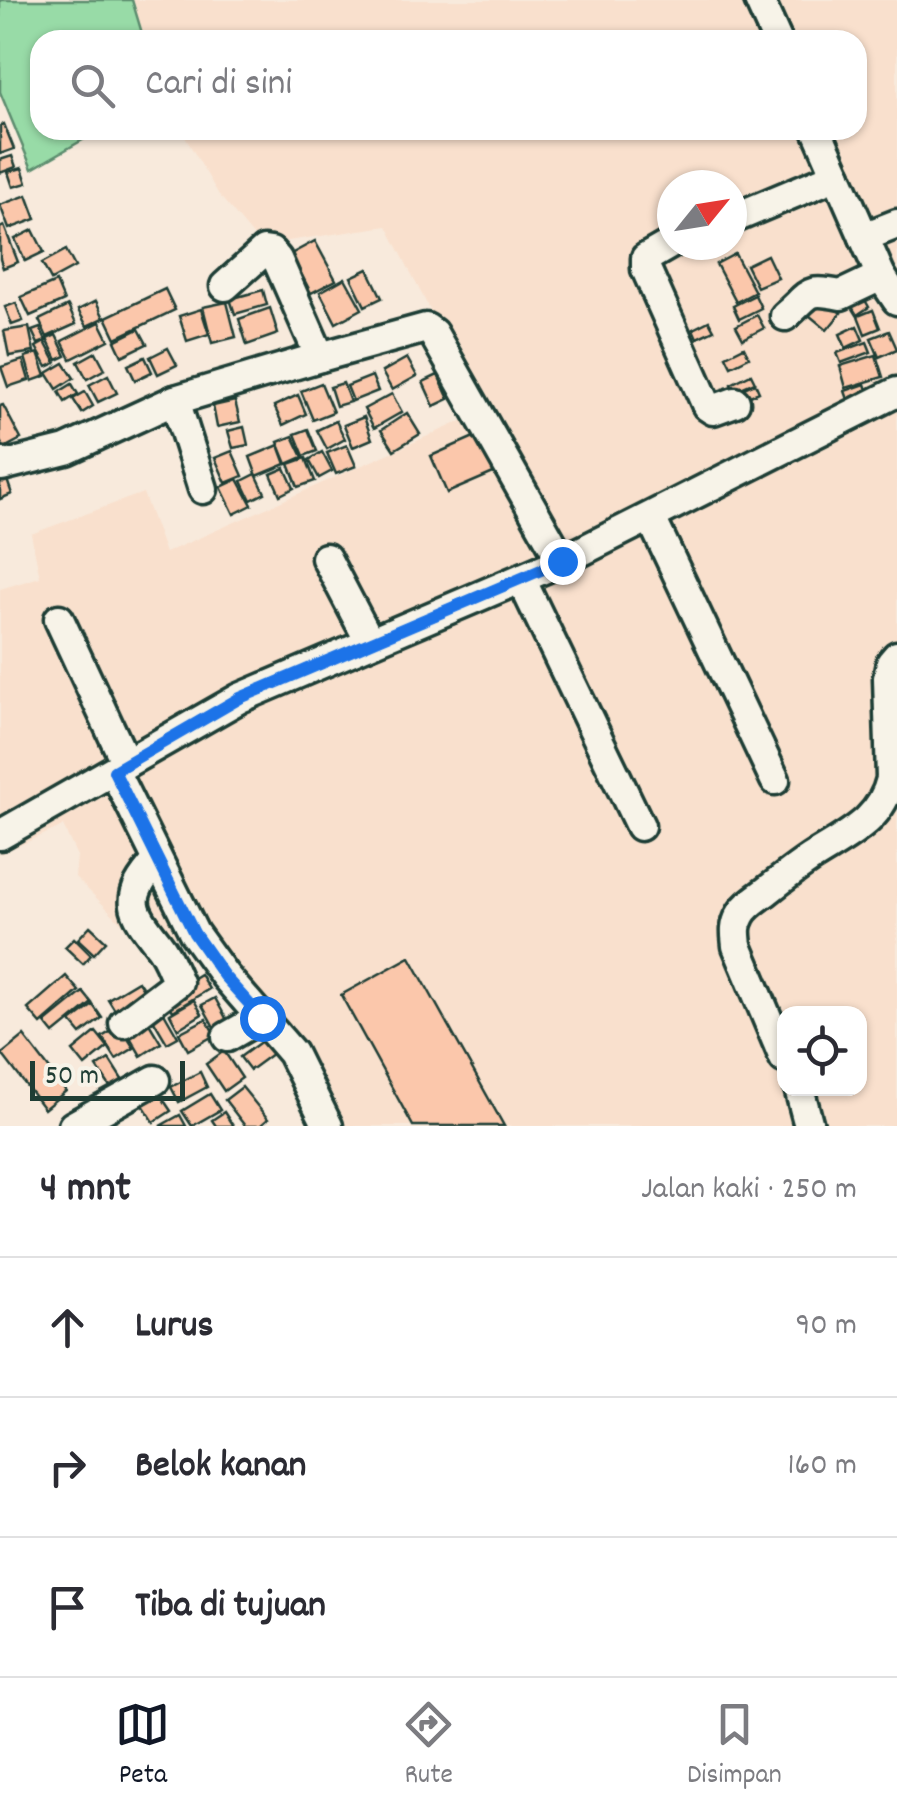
<!DOCTYPE html>
<html lang="id">
<meta charset="utf-8">
<style>
:root{--surface:#fff;--page:#f2f2f3;--text:#2b2b33;--muted:#7c7c81;--line:#e1e1e2;--accent:#111827}
body{margin:0;font-family:Dekko,sans-serif;background:var(--page);color:var(--text)}
.controls{position:absolute;right:30px;bottom:30px;display:grid;overflow:hidden;border-radius:20px;box-shadow:0 2px 8px #0004}
.controls button{width:90px;height:90px;display:grid;place-items:center;padding:0;border:0;border-bottom:2px solid var(--line);background:var(--surface);color:var(--text);font:50px sans-serif}
.compass{position:absolute;left:657px;top:170px;width:90px;height:90px;border-radius:50%;background:var(--surface);box-shadow:0 2px 8px #0004;rotate:60deg}
.scale{position:absolute;left:30px;bottom:25px;width:155px;box-sizing:border-box;padding-left:10px;border:5px solid #1f3d34;border-top:0;font-size:28px;line-height:35px;white-space:nowrap;color:#1f3d34;-webkit-text-stroke:8px #f7f3e8;paint-order:stroke}
.stop{position:absolute;width:30px;height:30px;margin:-22px;border:8px solid #1a73e8;border-radius:50%;background:#fff}
.stop.end{background:#1a73e8;border-color:#fff;box-shadow:0 2px 10px #0008}
.list{margin:0;padding:0;list-style:none}
h2{display:flex;justify-content:space-between;align-items:center;height:130px;margin:0;padding:0 40px;font-size:42px}
h2 small{font-size:32px;font-weight:400;color:var(--muted)}
.list li{display:grid;grid-template-columns:65px 1fr auto;gap:30px;align-items:center;box-sizing:border-box;height:140px;padding:0 40px;border-top:2px solid var(--line)}
.list b{display:block;font-size:38px;white-space:nowrap}
.list em{font-size:32px;font-style:normal;color:var(--muted)}
.icon{flex:none;width:55px;height:55px;fill:none;stroke:currentColor;stroke-width:2;stroke-linecap:round;stroke-linejoin:round}
.map{position:relative;flex:none;width:897px;height:1126px;overflow:hidden}
.search{position:absolute;background:var(--surface);box-shadow:0 2px 8px #0004;left:30px;right:30px;top:30px;height:110px;display:flex;align-items:center;gap:25px;box-sizing:border-box;padding:0 35px;border-radius:30px;color:var(--muted);font-size:38px}
.sheet{height:550px;background:var(--surface)}
nav{display:flex;justify-content:space-around;align-items:center;box-sizing:border-box;height:140px;border-top:2px solid var(--line);background:var(--surface);font-size:28px;color:var(--muted)}
nav a{display:grid;justify-items:center;gap:5px}
nav .on{color:var(--accent)}
.map>svg:first-child{display:block}
</style>
<div class="map">
<svg width="897" height="1126" viewBox="0 0 897 1126">
<rect width="100%" height="100%" fill="#f8eadc"/>
<filter id="ink" filterUnits="userSpaceOnUse"><feTurbulence type="fractalNoise" baseFrequency=".01" numOctaves="2"/><feDisplacementMap in="SourceGraphic" scale="20" xChannelSelector="R" yChannelSelector="G"/><feConvolveMatrix kernelMatrix="1 2 1 2 8 2 1 2 1" color-interpolation-filters="sRGB"/></filter>
<g filter="url(#ink)">
<!-- built -->
<path fill="#f9e0cd" fill-rule="evenodd" d="M132 0H897V1126H344L281 1033 183 933 142 943 75 877 77 856 63 826 0 854V589L40 577 31 534 143 493 165 553 482 412 387 226 261 245 219 195 181 130H857V40H144ZM672 185H732V245H672ZM784 1014H860V1088H784Z"/>
<!-- green -->
<polygon fill="#98dba7" stroke="#5c8c6e" stroke-width="2.5" points="0,0 132,0 144,40 40,40 40,130 100,130 32,169 0,92"/>
<!-- building -->
<g fill="#fbc7ab" stroke="#1f3d34" stroke-width="2.5">
<polygon points="4,124 14,149 0,154 0,126"/>
<polygon points="12,156 16,167 0,173 0,160"/>
<polygon points="22,168 27,183 13,187 8,172"/>
<polygon points="27,195 36,219 9,229 0,205"/>
<polygon points="4,226 18,262 3,268 0,259 0,228"/>
<polygon points="33,230 44,252 25,261 15,239"/>
<polygon points="315,241 336,280 311,293 291,254"/>
<polygon points="66,250 75,267 51,280 42,263"/>
<polygon points="735,254 755,292 736,302 716,264"/>
<polygon points="767,255 778,278 757,287 746,265"/>
<polygon points="368,269 382,298 365,306 351,277"/>
<polygon points="345,278 362,309 336,323 320,292"/>
<polygon points="56,282 64,301 30,316 21,297"/>
<polygon points="165,289 175,310 116,338 106,317"/>
<polygon points="263,290 267,305 235,314 230,299"/>
<polygon points="818,293 841,313 827,330 804,311"/>
<polygon points="755,295 761,308 739,319 733,306"/>
<polygon points="865,300 869,307 857,315 852,307"/>
<polygon points="96,301 104,318 87,326 78,310"/>
<polygon points="227,302 236,337 212,343 203,307"/>
<polygon points="16,303 23,321 12,325 5,307"/>
<polygon points="68,306 76,324 47,337 39,320"/>
<polygon points="270,308 278,334 247,345 239,319"/>
<polygon points="201,309 209,334 187,341 179,316"/>
<polygon points="873,310 880,328 865,334 858,316"/>
<polygon points="757,315 764,328 743,339 736,326"/>
<polygon points="709,321 714,330 697,338 693,329"/>
<polygon points="100,322 109,340 71,359 62,341"/>
<polygon points="857,326 863,340 846,348 840,334"/>
<polygon points="29,327 34,352 9,356 4,331"/>
<polygon points="40,328 46,341 38,344 32,331"/>
<polygon points="139,329 147,344 122,356 115,341"/>
<polygon points="889,331 897,349 879,357 871,338"/>
<polygon points="56,335 66,356 57,360 47,339"/>
<polygon points="45,342 56,363 47,367 36,347"/>
<polygon points="867,342 871,352 841,363 837,353"/>
<polygon points="744,347 749,357 731,366 726,356"/>
<polygon points="168,348 177,365 158,374 150,357"/>
<polygon points="96,352 105,369 87,379 78,362"/>
<polygon points="38,353 46,376 32,381 25,357"/>
<polygon points="876,355 883,377 846,388 840,366"/>
<polygon points="145,357 152,372 135,380 128,365"/>
<polygon points="407,358 417,376 392,390 382,372"/>
<polygon points="23,360 29,380 8,387 1,367"/>
<polygon points="64,363 74,378 57,389 47,373"/>
<polygon points="751,374 755,382 734,391 731,384"/>
<polygon points="108,375 117,393 98,402 89,385"/>
<polygon points="438,375 449,399 434,406 423,382"/>
<polygon points="372,376 378,391 353,401 347,386"/>
<polygon points="321,383 333,412 313,420 301,391"/>
<polygon points="343,383 350,402 336,406 330,387"/>
<polygon points="755,383 759,392 739,401 735,392"/>
<polygon points="72,384 78,394 65,402 59,392"/>
<polygon points="865,384 870,398 850,405 845,391"/>
<polygon points="85,392 93,406 82,413 73,399"/>
<polygon points="392,394 402,412 374,428 364,409"/>
<polygon points="298,395 306,414 283,425 274,406"/>
<polygon points="235,401 240,422 217,427 213,406"/>
<polygon points="3,405 21,439 4,448 0,441 0,406"/>
<polygon points="407,413 420,434 394,450 381,430"/>
<polygon points="364,417 372,439 353,447 344,425"/>
<polygon points="336,421 345,439 327,449 317,430"/>
<polygon points="244,427 248,445 233,448 228,431"/>
<polygon points="308,429 317,451 304,456 295,434"/>
<polygon points="483,433 498,471 447,493 431,456"/>
<polygon points="293,436 303,457 287,464 278,442"/>
<polygon points="279,445 286,464 257,476 250,457"/>
<polygon points="347,445 356,466 336,474 327,453"/>
<polygon points="232,451 243,476 226,483 215,458"/>
<polygon points="322,452 332,471 319,478 309,460"/>
<polygon points="306,458 315,481 298,487 289,464"/>
<polygon points="285,468 294,488 280,495 271,474"/>
<polygon points="256,474 265,493 251,500 242,481"/>
<polygon points="6,477 12,494 0,499 0,480"/>
<polygon points="238,479 252,505 234,514 221,487"/>
<polygon points="90,926 106,941 94,954 78,939"/>
<polygon points="74,938 91,955 83,964 65,947"/>
<polygon points="410,957 504,1126 413,1126 341,995"/>
<polygon points="200,974 209,989 173,1011 164,996"/>
<polygon points="66,976 79,991 41,1024 28,1009"/>
<polygon points="138,981 148,996 118,1015 108,999"/>
<polygon points="83,992 92,1003 54,1034 45,1023"/>
<polygon points="215,998 227,1020 214,1027 202,1005"/>
<polygon points="194,1000 202,1014 178,1029 170,1014"/>
<polygon points="93,1005 102,1018 81,1034 71,1022"/>
<polygon points="162,1009 178,1037 167,1043 151,1016"/>
<polygon points="206,1019 215,1035 188,1050 179,1033"/>
<polygon points="147,1020 161,1043 141,1056 127,1032"/>
<polygon points="120,1026 134,1048 116,1059 102,1037"/>
<polygon points="96,1032 108,1047 85,1066 73,1051"/>
<polygon points="24,1036 66,1091 44,1109 2,1054"/>
<polygon points="266,1038 276,1051 250,1070 240,1057"/>
<polygon points="224,1051 242,1078 224,1091 206,1064"/>
<polygon points="109,1059 123,1081 111,1088 97,1067"/>
<polygon points="200,1072 207,1087 179,1102 171,1087"/>
<polygon points="242,1087 268,1119 260,1126 245,1126 225,1100"/>
<polygon points="159,1093 171,1111 154,1122 143,1105"/>
<polygon points="210,1094 220,1110 192,1126 182,1111"/>
<polygon points="224,1112 233,1126 216,1126 212,1120"/>
<polygon points="180,1115 186,1126 160,1126"/>
</g>
<g fill="none" stroke-linecap="round" stroke-linejoin="round">
<!-- minor casing -->
<g stroke="#1f3d34" stroke-width="35">
<g id="minor">
<polyline points="759,0 777,40"/>
<polyline points="817,130 881,276 897,300"/>
<polyline points="732,219 837,175"/>
<polyline points="864,237 897,224"/>
<polyline points="672,243 646,258 646,269 707,406 713,410 735,402"/>
<polyline points="225,286 264,251 271,252 277,259 320,357 426,328 433,333 562,561"/>
<path d="M785 316C812 293 805 288 841 295L881 276"/>
<polyline points="175,400 203,489"/>
<polyline points="0,462 2,466 66,450 175,400 320,357"/>
<polyline points="651,518 775,780"/>
<polyline points="326,558 370,642"/>
<polyline points="521,579 640,826"/>
<polyline points="59,619 126,763"/>
<polyline points="114,771 194,933 225,976 292,1053 328,1126"/>
<polyline points="0,835 240,698 562,561 897,392"/>
<path d="M124 1023 178 982C172 970 168 956 159 945 131 909 123 899 157 861"/>
<polyline points="227,1037 262,1017"/>
<path d="M784 1058 737 946C736 935 734 927 740 916 745 905 758 898 768 890 782 879 796 868 811 858 845 836 881 822 891 779L888 678 891 663 897 656"/>
<polyline points="799,1088 809,1126"/>
<polyline points="73,1126 155,1080"/>
</g>
</g>
<!-- minor -->
<use href="#minor" stroke="#f7f3e8" stroke-width="28"/>
</g>
</g>
<g fill="none" stroke-linecap="round" stroke-linejoin="round" filter="url(#ink)">
<!-- route -->
<polyline stroke="#1a73e8" stroke-width="12" points="262,1018 224,976 194,933 114,771 240,698 562,561"/>
</g>
</svg>
<div class="controls">
<button><svg class="icon" aria-label="locate" viewBox="0 0 24 24"><circle cx="12" cy="12" r="6"/><path d="M12 2v4M12 18v4M2 12h4M18 12h4"/></svg></button>
</div>
<svg class="compass" viewBox="-18 -18 36 36"><path d="M0-13l5 13h-10z" fill="#e53935"/><path d="M0 13l5-13h-10z" fill="#7c7c81"/></svg>
<div class="scale">50 m</div>
<div class="stop" style="left:262px;top:1018px"></div>
<div class="stop end" style="left:562px;top:561px"></div>
<div class="search"><svg class="icon" aria-label="search" viewBox="0 0 24 24"><circle cx="10" cy="10" r="6"/><path d="M15 15l6 6"/></svg>Cari di sini</div>
</div>
<section class="sheet">
<h2>4 mnt<small>Jalan kaki · 250 m</small></h2>
<ul class="list">
<li><svg class="icon" aria-label="ahead" viewBox="0 0 24 24"><path d="M12 20V5M6 11l6-6 6 6"/></svg><div><b>Lurus</b></div><em>90 m</em></li>
<li><svg class="icon" aria-label="right" viewBox="0 0 24 24"><path d="M7 20v-9h11M14 6l5 5-5 5"/></svg><div><b>Belok kanan</b></div><em>160 m</em></li>
<li><svg class="icon" aria-label="arrive" viewBox="0 0 24 24"><path d="M6 21V4h12l-3 4 3 4H6"/></svg><div><b>Tiba di tujuan</b></div></li>
</ul>
</section>
<nav>
<a class="on"><svg class="icon" aria-label="map" viewBox="0 0 24 24"><path d="M3 6l6-2 6 2 6-2v14l-6 2-6-2-6 2zM9 4v14M15 6v14"/></svg>Peta</a>
<a><svg class="icon" aria-label="directions" viewBox="0 0 24 24"><path d="M12 3l9 9-9 9-9-9zM9 14v-3h6M13 9l2 2-2 2"/></svg>Rute</a>
<a><svg class="icon" aria-label="saved" viewBox="0 0 24 24"><path d="M7 4h10v16l-5-4-5 4z"/></svg>Disimpan</a>
</nav>
